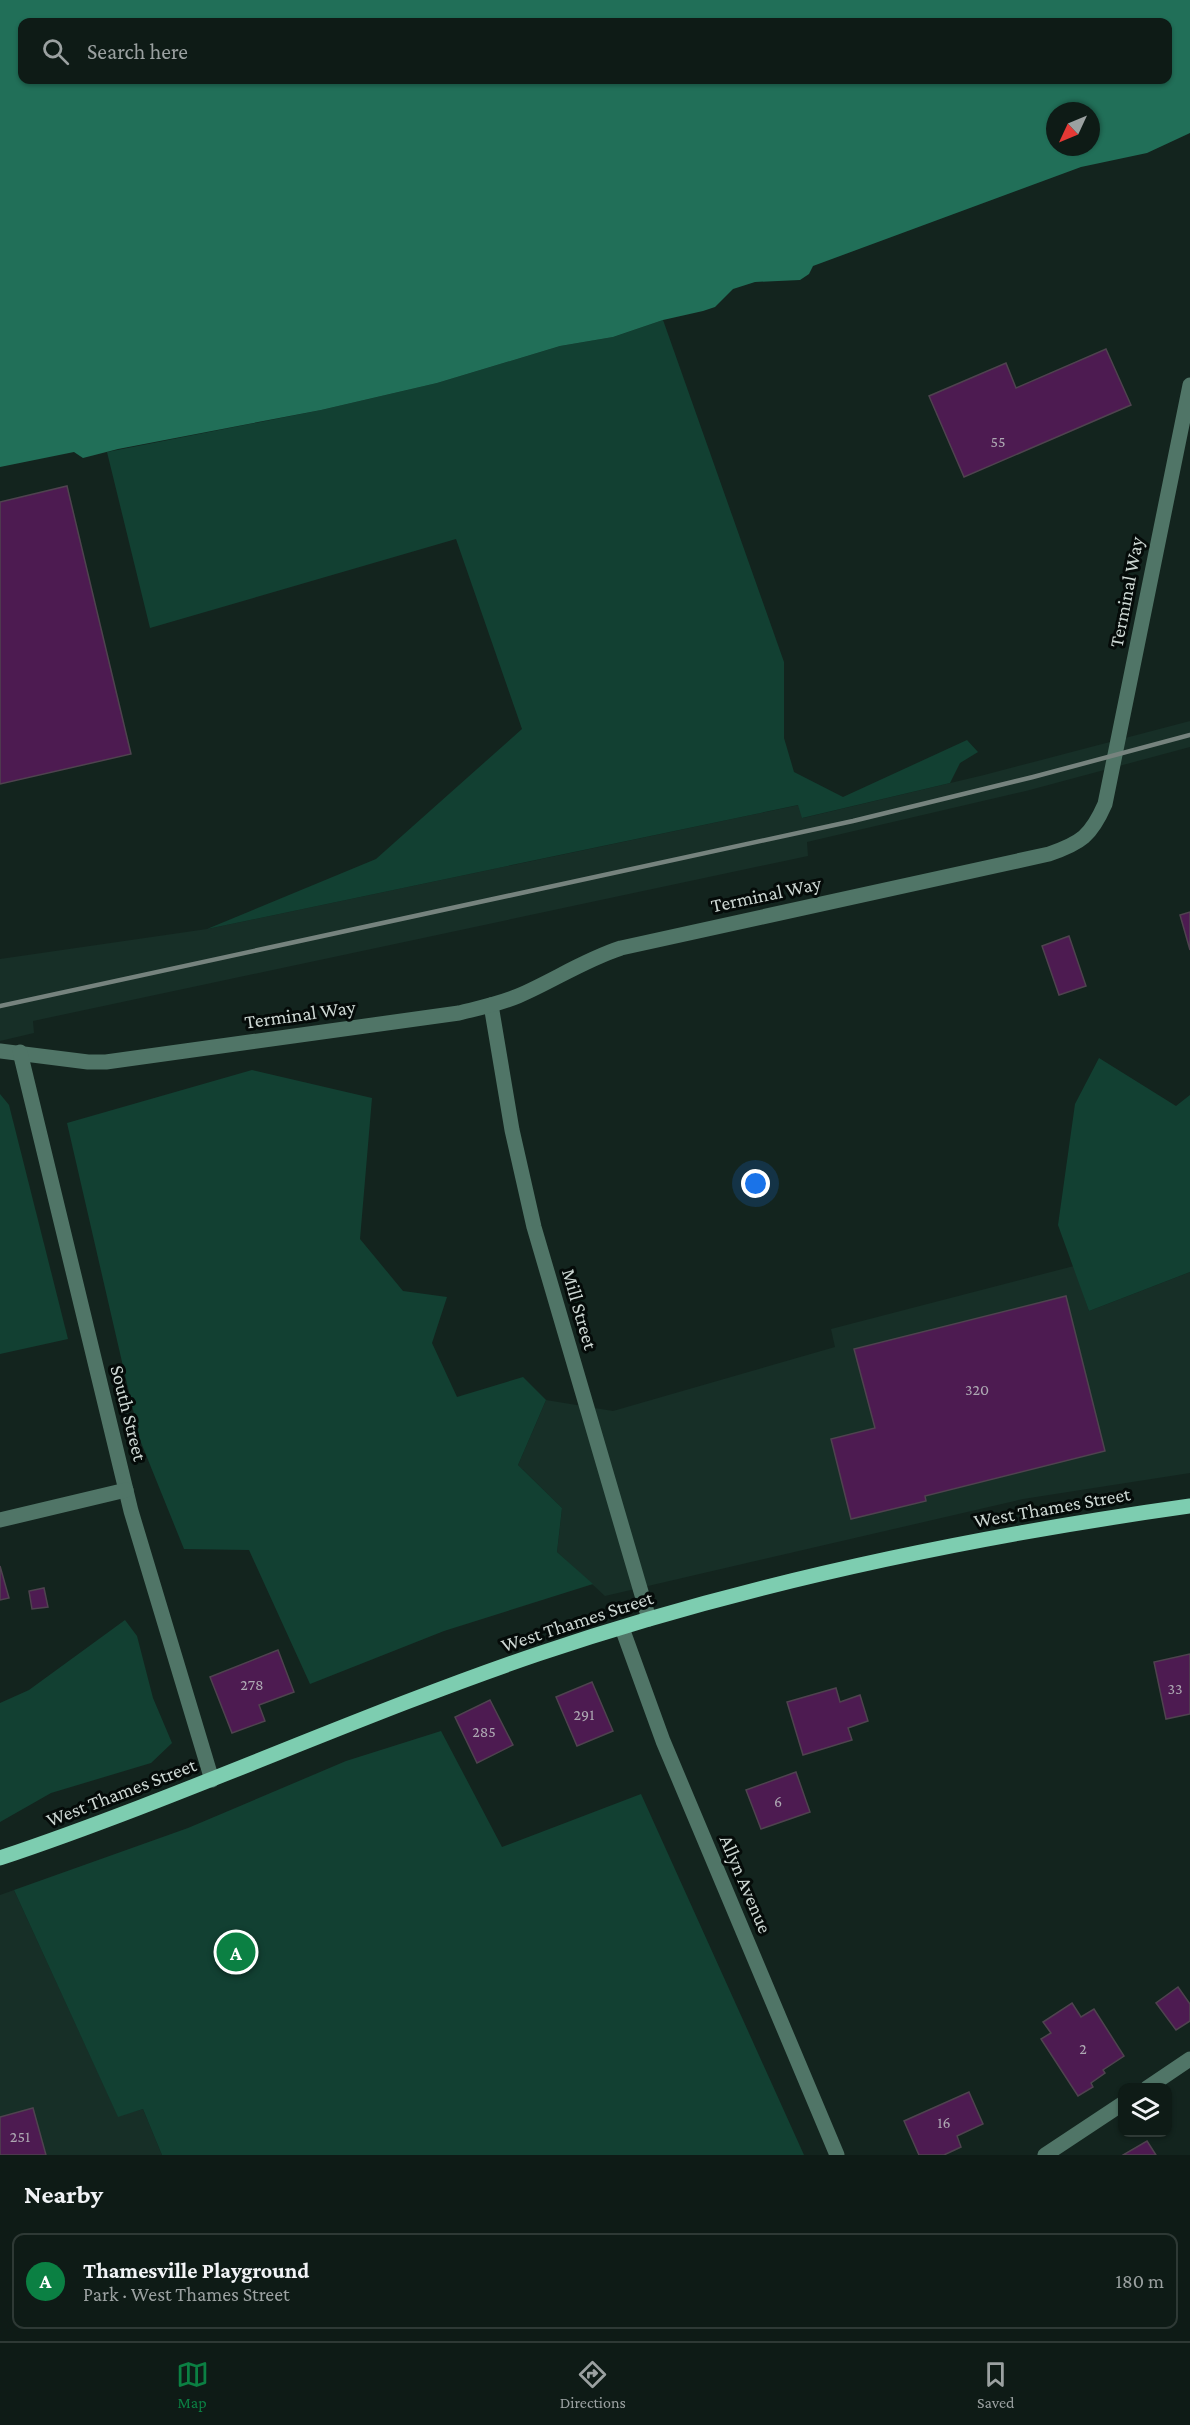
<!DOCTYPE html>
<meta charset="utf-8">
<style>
:root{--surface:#0e1b16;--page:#1c2823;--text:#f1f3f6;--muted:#9ba1a1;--line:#2e3935;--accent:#0b8043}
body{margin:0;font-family:"Crimson Pro",serif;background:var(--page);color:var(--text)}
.controls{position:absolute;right:18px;bottom:18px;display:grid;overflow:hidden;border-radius:12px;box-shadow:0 2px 4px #0004}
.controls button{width:54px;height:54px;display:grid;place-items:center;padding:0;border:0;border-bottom:2px solid var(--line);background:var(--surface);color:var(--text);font:30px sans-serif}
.compass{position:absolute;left:1046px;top:102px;width:54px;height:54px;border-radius:50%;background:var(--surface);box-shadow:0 2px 4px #0004;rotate:226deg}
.you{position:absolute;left:756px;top:1184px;width:21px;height:21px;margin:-15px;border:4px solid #fff;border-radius:50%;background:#1a73e8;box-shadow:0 0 0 9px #1a73e833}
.badge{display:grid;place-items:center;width:39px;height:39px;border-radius:50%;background:var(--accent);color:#fff;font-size:20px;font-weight:700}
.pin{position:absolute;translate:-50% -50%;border:3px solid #fff;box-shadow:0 2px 6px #0006}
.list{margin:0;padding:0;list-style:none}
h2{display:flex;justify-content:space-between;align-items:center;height:78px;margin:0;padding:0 24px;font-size:26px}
h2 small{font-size:20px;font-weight:400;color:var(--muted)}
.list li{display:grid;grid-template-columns:39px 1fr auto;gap:18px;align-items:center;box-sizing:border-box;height:96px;margin:0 12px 12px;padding:0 12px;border:2px solid var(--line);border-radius:12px}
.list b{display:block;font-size:22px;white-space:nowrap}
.list p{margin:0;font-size:20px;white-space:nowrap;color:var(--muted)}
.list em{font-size:20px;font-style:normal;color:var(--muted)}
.icon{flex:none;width:33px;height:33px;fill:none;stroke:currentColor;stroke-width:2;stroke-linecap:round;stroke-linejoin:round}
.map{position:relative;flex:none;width:1190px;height:2155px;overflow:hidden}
.search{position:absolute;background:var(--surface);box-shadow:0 2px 4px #0004;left:18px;right:18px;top:18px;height:66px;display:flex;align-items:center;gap:15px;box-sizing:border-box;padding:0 21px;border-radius:12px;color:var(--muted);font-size:22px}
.sheet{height:186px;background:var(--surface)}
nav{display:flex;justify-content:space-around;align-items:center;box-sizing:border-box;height:84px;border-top:2px solid var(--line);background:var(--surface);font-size:16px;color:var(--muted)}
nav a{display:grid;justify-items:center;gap:3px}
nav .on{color:var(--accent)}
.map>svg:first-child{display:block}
</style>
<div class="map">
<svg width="1190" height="2155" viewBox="0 0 1190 2155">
<rect width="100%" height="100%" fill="#13241e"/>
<!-- built -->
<g fill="#172f27">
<polygon points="1190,721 1190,747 1026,791 807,842 808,856 33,1021 34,1033 0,1041 0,959 207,929 799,805 803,818 984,775"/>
<polygon points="1074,1266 1089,1311 1190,1272 1190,1473 1023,1499 605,1596 557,1552 562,1508 518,1465 546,1400 613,1411 835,1347 831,1329"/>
<polygon points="14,1890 118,2116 143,2109 162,2155 0,2155 0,1895"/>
</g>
<!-- green -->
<g fill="#124032">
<polygon points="663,320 784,662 784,738 794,772 843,797 967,740 978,752 960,763 950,783 802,818 798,805 207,929 376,859 522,729 456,539 150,628 107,452 321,410 437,383 560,346 613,337"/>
<polygon points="1099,1058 1176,1106 1190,1095 1190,1272 1089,1311 1058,1225 1075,1104"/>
<polygon points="252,1070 372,1098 360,1239 403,1291 447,1297 432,1343 457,1397 523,1377 546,1400 518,1465 562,1508 557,1552 593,1584 444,1631 310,1684 249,1550 184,1549 140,1440 67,1123"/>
<polygon points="0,1094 9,1105 68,1339 0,1354"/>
<polygon points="125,1620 137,1636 153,1698 172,1743 151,1763 51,1793 0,1822 0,1703 29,1690"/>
<polygon points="441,1731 502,1847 641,1794 804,2155 162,2155 143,2109 118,2117 14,1890 188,1828 346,1761"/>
</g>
<!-- water -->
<path fill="#216f58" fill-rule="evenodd" d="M0 0H1190V133L1147 153 1081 167 813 266 809 274 800 280 755 282 733 289 715 307 703 311 663 320 613 337 560 346 437 383 321 410 118 449 83 458 74 452 0 467ZM22 22H1168V80H22ZM1055 111H1091V147H1055Z"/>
<!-- building -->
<g fill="#4d1b51" stroke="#4f434f" stroke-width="1.5">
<polygon points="1106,349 1131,405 964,477 929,396 1006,363 1016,388"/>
<polygon points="67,486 131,754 0,784 0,502"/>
<polygon points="1190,912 1190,950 1180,915"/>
<polygon points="1069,936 1086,986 1059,995 1042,946"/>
<polygon points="1066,1296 1105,1451 925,1496 926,1501 851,1519 831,1439 875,1428 854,1349"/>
<polygon points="0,1566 9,1598 0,1600"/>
<polygon points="44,1588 48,1607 32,1609 29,1591"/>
<polygon points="278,1650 294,1692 259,1705 265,1721 232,1733 210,1677"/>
<polygon points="1190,1654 1190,1714 1166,1719 1154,1662"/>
<polygon points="592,1682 613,1731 577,1746 556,1697"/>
<polygon points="836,1688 840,1702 860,1695 868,1721 848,1728 852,1740 803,1755 787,1702"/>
<polygon points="490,1700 513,1745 477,1763 455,1717"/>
<polygon points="796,1772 810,1812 761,1829 746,1790"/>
<polygon points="1178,1987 1190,2004 1190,2021 1176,2030 1156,2003"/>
<polygon points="1072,2003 1081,2017 1094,2009 1124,2056 1103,2070 1105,2073 1091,2083 1093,2087 1078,2096 1041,2039 1051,2033 1043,2022"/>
<polygon points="969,2092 983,2124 957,2136 961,2147 944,2155 919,2155 904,2121"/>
<polygon points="33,2108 46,2155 0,2155 0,2117"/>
<polygon points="1147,2141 1156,2155 1123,2155"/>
</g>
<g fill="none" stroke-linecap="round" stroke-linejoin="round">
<!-- minor -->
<g stroke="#507567" stroke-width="15">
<polyline points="491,1005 512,1130 534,1227 649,1619"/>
<path d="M0 1051 88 1062H106L459 1013C479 1008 499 1004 518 996 553 981 584 960 621 948L1049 854C1081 843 1091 836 1105 804L1190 385"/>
<polyline points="20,1052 131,1511 212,1780"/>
<polyline points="0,1520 126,1490"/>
<polyline points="622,1628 663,1741 837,2155"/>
<polyline points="1147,2088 1190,2059"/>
<polyline points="1045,2155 1122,2104"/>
</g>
<!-- major -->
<path stroke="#7dcdb0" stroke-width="15" d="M0 1858C182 1797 356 1716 538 1654 750 1582 969 1537 1190 1506"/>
<!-- rail -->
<polyline stroke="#76837e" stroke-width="4.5" points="0,1006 853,821 1033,777 1190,735"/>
</g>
<g text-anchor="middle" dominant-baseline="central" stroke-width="6" stroke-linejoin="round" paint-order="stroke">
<!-- number labels -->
<g font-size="16" fill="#ada8b2">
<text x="998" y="441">55</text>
<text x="977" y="1389">320</text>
<text x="252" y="1684">278</text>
<text x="1175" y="1688">33</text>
<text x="584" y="1714">291</text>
<text x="484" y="1731">285</text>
<text x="778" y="1801">6</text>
<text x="1083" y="2048">2</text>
<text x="944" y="2122">16</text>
<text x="20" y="2136">251</text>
</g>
<!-- street labels -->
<g font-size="20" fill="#cdd7d3" stroke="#050b09">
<text transform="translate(1126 592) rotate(-79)">Terminal Way</text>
<text transform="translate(766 894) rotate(-12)">Terminal Way</text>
<text transform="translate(300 1014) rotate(-8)">Terminal Way</text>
<text transform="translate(580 1309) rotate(74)">Mill Street</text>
<text transform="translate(129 1413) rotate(76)">South Street</text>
<text transform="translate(1052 1507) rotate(-10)">West Thames Street</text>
<text transform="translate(577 1621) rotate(-18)">West Thames Street</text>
<text transform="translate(121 1792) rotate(-21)">West Thames Street</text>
<text transform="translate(746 1884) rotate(67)">Allyn Avenue</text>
</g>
</g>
</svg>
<div class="controls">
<button><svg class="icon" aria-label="layers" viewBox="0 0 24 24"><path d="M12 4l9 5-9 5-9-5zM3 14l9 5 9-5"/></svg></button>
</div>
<svg class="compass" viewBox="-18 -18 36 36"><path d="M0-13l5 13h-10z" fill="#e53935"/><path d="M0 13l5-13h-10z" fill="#9ba1a1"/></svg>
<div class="you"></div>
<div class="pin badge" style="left:236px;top:1952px">A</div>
<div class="search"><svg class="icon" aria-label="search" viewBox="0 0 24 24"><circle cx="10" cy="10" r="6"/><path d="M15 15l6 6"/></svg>Search here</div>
</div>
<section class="sheet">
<h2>Nearby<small></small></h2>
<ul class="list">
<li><span class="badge">A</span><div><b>Thamesville Playground</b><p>Park · West Thames Street</p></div><em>180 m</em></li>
</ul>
</section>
<nav>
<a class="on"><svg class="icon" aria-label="map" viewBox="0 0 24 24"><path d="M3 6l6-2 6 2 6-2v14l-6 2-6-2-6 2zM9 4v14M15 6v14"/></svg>Map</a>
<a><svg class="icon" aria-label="directions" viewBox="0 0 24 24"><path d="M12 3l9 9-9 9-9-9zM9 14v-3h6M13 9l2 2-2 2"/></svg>Directions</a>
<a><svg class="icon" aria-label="saved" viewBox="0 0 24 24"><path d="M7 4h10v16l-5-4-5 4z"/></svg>Saved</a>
</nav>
